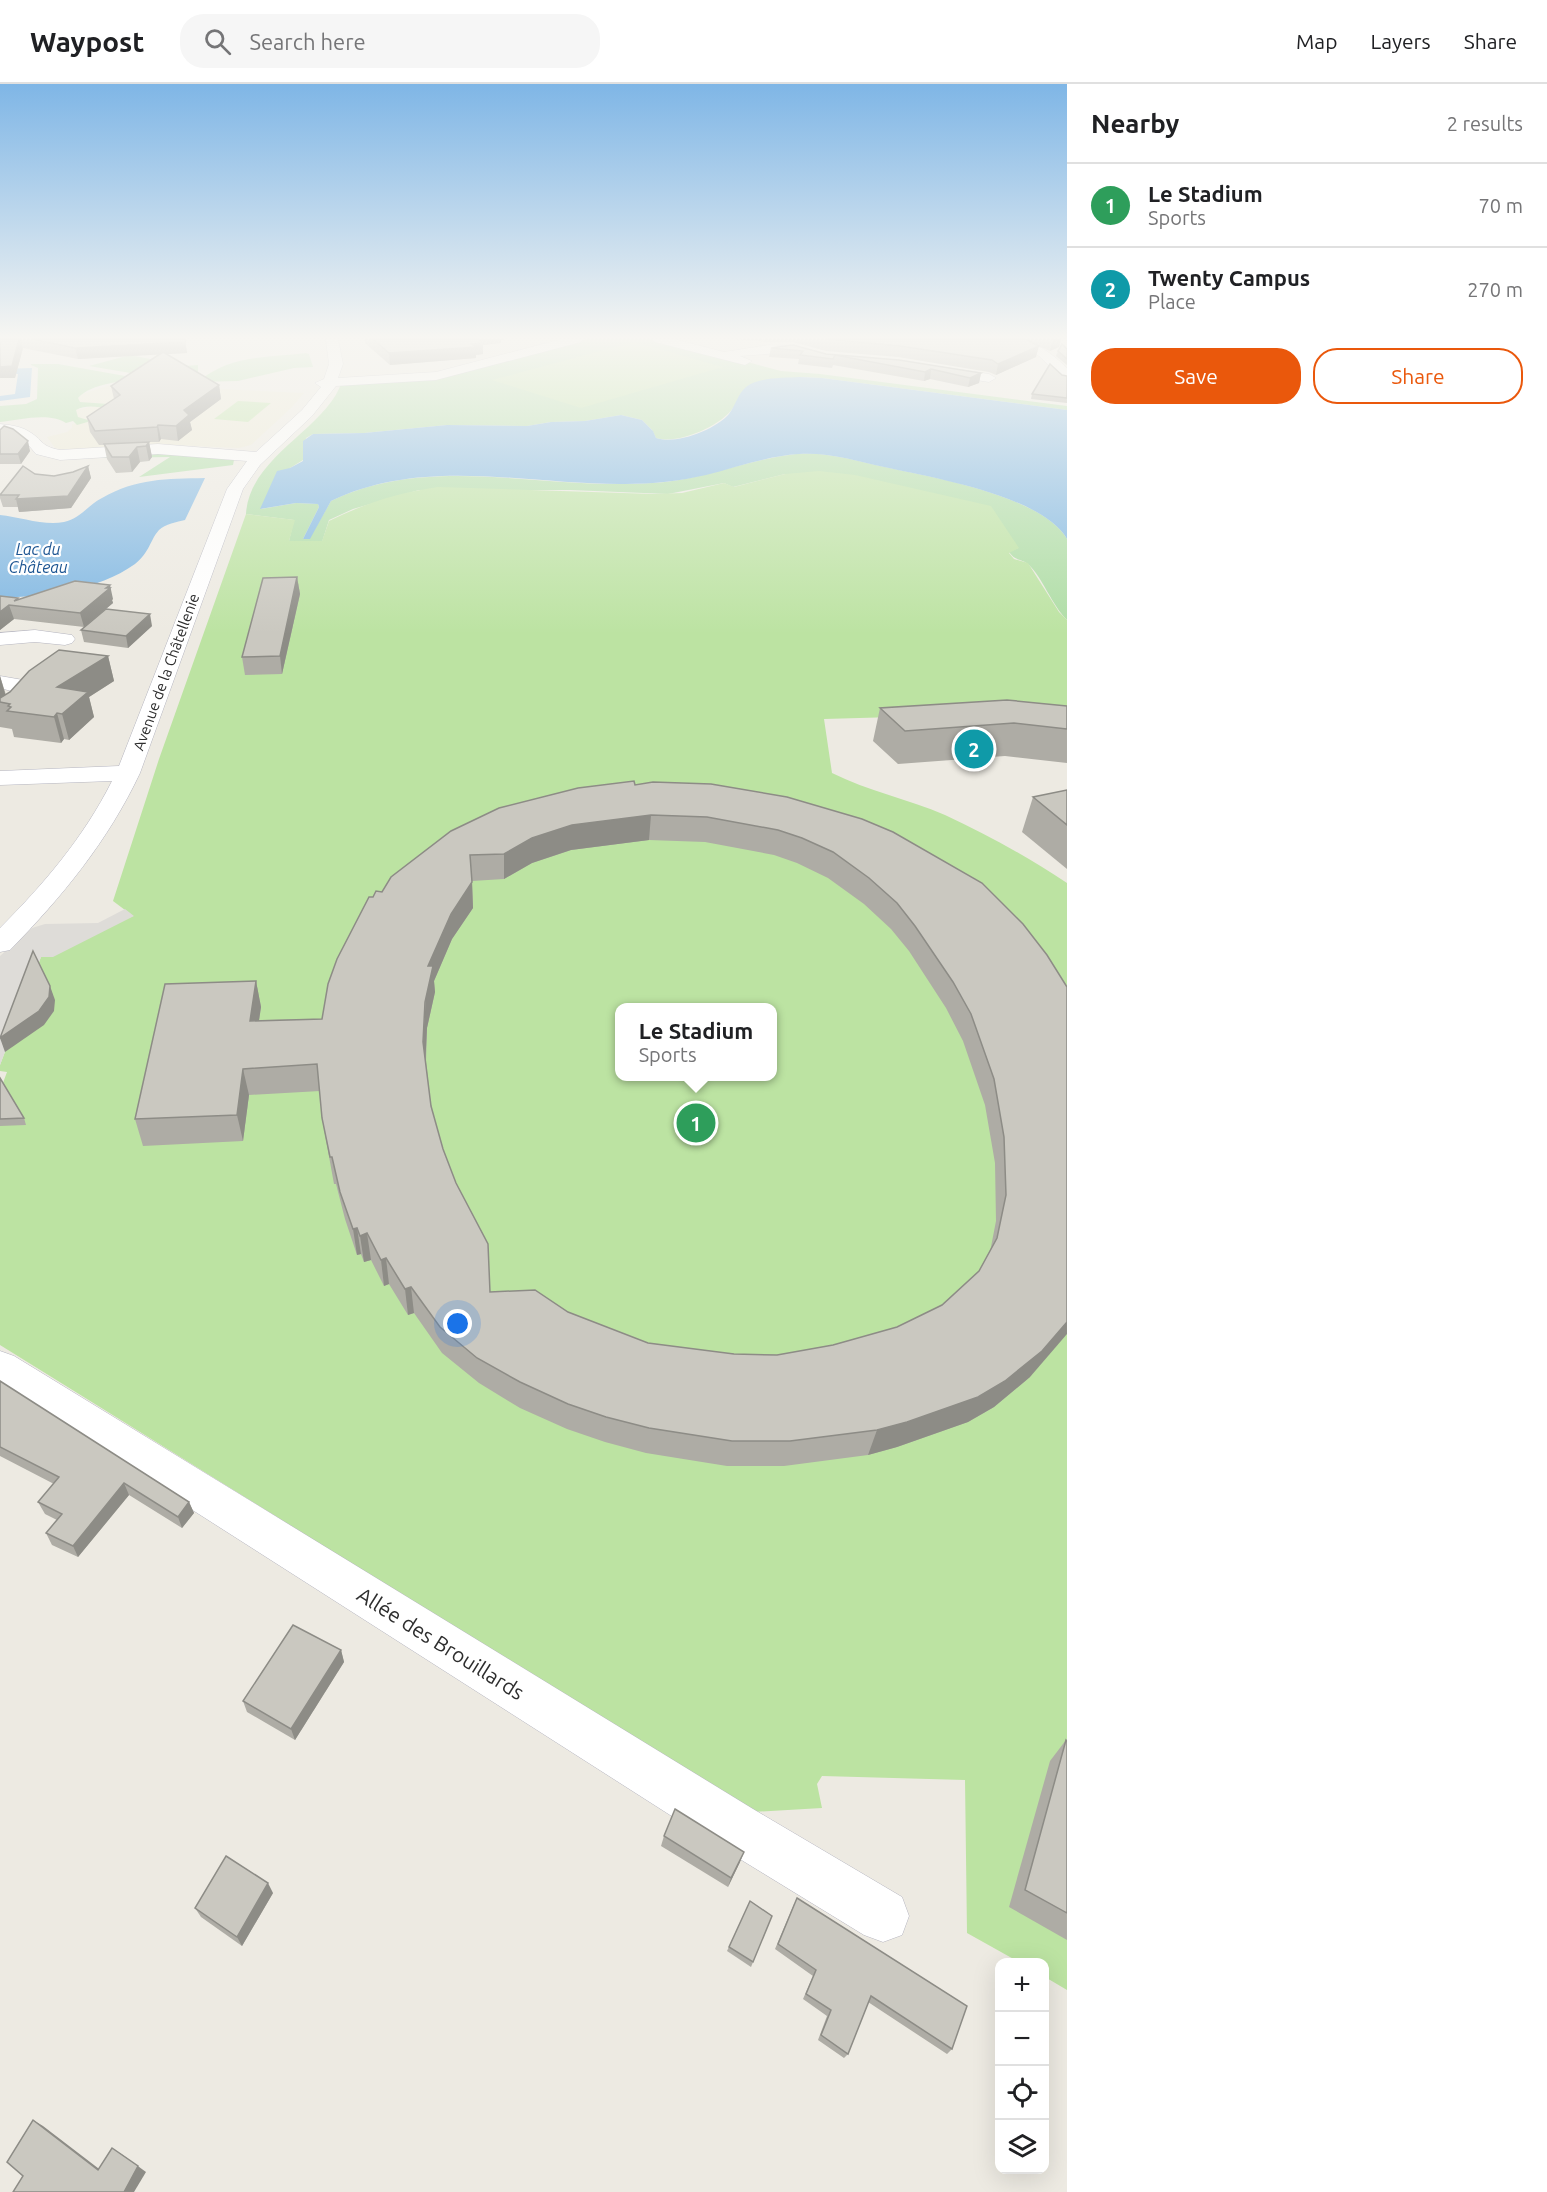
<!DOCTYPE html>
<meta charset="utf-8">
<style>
:root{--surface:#fff;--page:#f6f6f6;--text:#202124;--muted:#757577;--line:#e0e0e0;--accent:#ea580c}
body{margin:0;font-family:Ubuntu,sans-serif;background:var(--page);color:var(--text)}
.controls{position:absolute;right:18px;bottom:18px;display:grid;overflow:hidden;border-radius:12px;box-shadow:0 6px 24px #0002}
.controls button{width:54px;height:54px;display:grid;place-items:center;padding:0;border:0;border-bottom:2px solid var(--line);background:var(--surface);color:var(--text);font:30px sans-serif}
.you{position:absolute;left:458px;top:1240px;width:21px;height:21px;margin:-15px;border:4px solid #fff;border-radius:50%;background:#1a73e8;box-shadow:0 0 0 9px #1a73e833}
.badge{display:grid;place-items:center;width:39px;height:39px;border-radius:50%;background:var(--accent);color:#fff;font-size:20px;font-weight:700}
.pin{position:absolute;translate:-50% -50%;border:3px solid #fff;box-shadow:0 2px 6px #0006}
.popup{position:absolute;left:615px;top:919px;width:162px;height:78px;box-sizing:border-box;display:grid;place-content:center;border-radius:12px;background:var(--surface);filter:drop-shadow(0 2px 4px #0005);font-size:20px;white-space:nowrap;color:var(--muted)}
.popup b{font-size:22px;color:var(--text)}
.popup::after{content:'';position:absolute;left:50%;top:100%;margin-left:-12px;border:12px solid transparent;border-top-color:var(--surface)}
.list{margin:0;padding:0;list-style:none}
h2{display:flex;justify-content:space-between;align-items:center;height:78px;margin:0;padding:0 24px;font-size:26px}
h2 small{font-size:20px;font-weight:400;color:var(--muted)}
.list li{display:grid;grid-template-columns:39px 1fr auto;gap:18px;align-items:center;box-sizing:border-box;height:84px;padding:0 24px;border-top:2px solid var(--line)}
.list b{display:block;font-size:22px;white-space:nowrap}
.list p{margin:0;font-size:20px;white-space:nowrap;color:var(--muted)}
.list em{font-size:20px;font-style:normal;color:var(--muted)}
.actions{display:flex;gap:12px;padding:18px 24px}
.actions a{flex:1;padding:14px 0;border:2px solid var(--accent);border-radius:24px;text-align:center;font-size:21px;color:var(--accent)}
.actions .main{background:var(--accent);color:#fff}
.icon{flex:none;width:33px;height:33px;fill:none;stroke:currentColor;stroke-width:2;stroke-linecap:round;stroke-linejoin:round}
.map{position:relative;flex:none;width:1067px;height:2108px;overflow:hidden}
header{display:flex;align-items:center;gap:36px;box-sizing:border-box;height:84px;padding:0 30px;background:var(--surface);border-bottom:2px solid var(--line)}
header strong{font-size:28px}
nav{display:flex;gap:33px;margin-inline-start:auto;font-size:21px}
.search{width:420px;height:54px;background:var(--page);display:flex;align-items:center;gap:15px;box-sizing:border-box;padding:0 21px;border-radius:24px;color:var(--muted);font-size:22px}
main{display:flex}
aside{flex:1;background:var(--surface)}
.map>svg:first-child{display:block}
</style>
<header>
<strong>Waypost</strong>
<div class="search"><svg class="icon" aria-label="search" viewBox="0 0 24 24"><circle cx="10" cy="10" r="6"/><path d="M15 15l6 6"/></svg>Search here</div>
<nav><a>Map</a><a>Layers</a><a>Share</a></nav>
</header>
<main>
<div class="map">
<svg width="1067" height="2108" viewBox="0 0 1067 2108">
<rect width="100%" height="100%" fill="#edeae2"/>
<!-- education -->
<polygon fill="#ece9d4" points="120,298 239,306 304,309 291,324 251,361 239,364 172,361 67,367 55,364 47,353 67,348 72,344 72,340 90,338 78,333 76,326 95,322 109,325 80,318 78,314 82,310"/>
<!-- green -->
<g fill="#aedda5">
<path d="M586 255H662L781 287 820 290 1067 322V326L822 294 800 293 733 324C721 342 677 361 656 354L652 346 642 336 621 331 585 337 551 338 527 342 447 341 364 349 313 350 306 354 303 376 290 384 261 425 296 419 318 420 319 423 303 455H309L331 417C424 372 529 402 627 400 649 400 672 398 694 393 728 386 761 374 796 370 825 367 857 377 885 383 931 393 1043 412 1067 455V536C1052 521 1042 493 1029 481 1022 474 1016 478 1009 468L1018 464 785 390 733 403 724 399 668 410 570 406H419L353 425 329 436 322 458 289 457 294 436 246 430C249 372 328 344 342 297L443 292Z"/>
<path d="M306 269 309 270 313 283 294 284 238 297 198 298C229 271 266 274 306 269Z"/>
<polygon points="130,271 185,282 198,281 198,291 154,293 89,282"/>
<path d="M31 280H58L142 295C123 297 92 299 78 314L80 318 108 320 109 325C98 323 87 320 76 326L78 333 91 337 77 341 73 337 66 339C49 328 19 336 0 338V322L26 320 37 315 38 284 31 281Z"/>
<polygon points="150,367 234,376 233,381 139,393 170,373 101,374 102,371"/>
</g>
<!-- pitch -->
<g fill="#bce3a2" fill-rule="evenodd">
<polygon points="634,258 723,283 581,324 492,296"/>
<polygon points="238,317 271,319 248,338 214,335"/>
<path d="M819 387 855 391 991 422 1019 464 1009 469 1014 475 1028 479 1059 528 1067 536V628L824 635 832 689C868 707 908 715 945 731 988 751 1028 773 1067 799V1906L1045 1893 1044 1878H1019L967 1849 965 1696 822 1692 817 1700 822 1724 752 1728 0 1261V1007L7 988 0 987V981L41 873 133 832 113 817 159 675 246 430 295 436 289 457H322L329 437C363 420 400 408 438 403L653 410 682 409 724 399 734 403 785 390ZM620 924H772V992H620Z"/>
</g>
<!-- plaza -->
<polygon fill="#dedcd8" points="125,825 134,832 53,873 41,873 0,981 0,872 32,844 45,840 98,839"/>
<!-- water -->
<g fill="#81b8e3">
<polygon points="32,284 30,313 0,317 0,312 15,310 18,290 0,290 0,285"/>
<path d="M800 293 822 294 1067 326V455C1043 412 930 393 884 383 857 377 827 368 799 370 768 372 737 383 706 391 680 397 653 400 625 400 526 401 424 372 331 417L310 455H303L319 423 318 420 296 419 260 425 277 387 290 384 303 377V357L313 350 364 349 447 341 527 342 551 338 585 337 621 331 642 336 653 347 656 354C676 361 715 346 729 330 736 321 737 311 746 303 758 293 785 294 800 293Z"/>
<path d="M205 394 185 436C177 438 165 440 159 446 150 456 150 468 135 480 97 507 45 512 0 514V431C20 433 44 442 64 438 80 435 88 421 102 414 137 394 166 395 205 394Z"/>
</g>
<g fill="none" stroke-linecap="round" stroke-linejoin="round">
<!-- minor casing -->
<g stroke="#b5b5c0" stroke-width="1">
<g id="minor">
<path d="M326 255H338L343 280 338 294 436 288 562 255H583L581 258 436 296 336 302 312 332 260 381 243 405 140 689C108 757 62 813 10 866L0 868V844C44 800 84 753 112 697L0 701V687L119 682 227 405 247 377 158 370 60 376 36 370 26 358 15 352 0 348V340C9 341 20 342 28 347 44 356 39 362 60 366L158 360 256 368 302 326 321 303 315 299 324 295 329 280Z"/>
<polygon points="653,255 674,255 724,268 768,261 790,262 818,268 820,271 813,275 779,269 740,272 752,277 745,281 655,258"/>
<path d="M1006 255C1032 255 1048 266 1067 284V295L1062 294 1039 272Z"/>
<polygon points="935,282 989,290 996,294 989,298 930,289 928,286 930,283"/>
<polygon points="35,546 72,551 75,555 72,559 65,561 35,558 0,561 0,549"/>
<path d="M0 592 29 597 37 607C29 621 16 637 0 641V623L15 608 0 604Z"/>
<polygon points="0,1267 14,1272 753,1725 902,1813 909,1832 902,1851 883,1858 864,1851 717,1761 0,1303"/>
</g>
</g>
<!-- minor -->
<use href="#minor" fill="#fff" fill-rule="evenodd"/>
</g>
<!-- wall -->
<g fill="#aeaca5" fill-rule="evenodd">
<polygon points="0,255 185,255 187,269 166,270 219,301 221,315 190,338 192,346 178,357 161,355 159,358 149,358 152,373 149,377 140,378 132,388 116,389 107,375 104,361 99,361 90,348 87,333 114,315 111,302 159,270 78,275 23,264 15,294"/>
<polygon points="365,255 507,255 501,256 501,259 483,261 483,270 476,271 476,274 390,281 365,259"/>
<polygon points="733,255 1061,255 1059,263 1050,267 1030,258 1036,273 996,291 989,288 898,273 826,267 793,258 769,258"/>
<polygon points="793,261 826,270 981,289 979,299 968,303 930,295 924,297 833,281 832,284 798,280 799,275 769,273 771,264"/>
<polygon points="1067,265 1067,281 1056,272 1058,267"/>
<polygon points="1062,291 1067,292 1067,319 1031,315 1032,310"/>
<polygon points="0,346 30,367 21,380 0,380"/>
<polygon points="88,382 91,394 71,424 19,428 18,423 3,423 0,414 0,410 35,390 54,392 73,388"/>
<polygon points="297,493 300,510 282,590 245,591 242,573"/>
<polygon points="0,512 18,516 113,515 112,516 113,519 106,525 152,542 128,564 84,558 81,546 102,528 84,543 14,535 0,546"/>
<polygon points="108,572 114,597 89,613 94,633 69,656 64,655 61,659 14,653 12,645 0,643 0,592 6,611"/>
<polygon points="1067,622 1067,679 1005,672 898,680 873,657 880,624"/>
<path d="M635 701 982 799 1030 1293 994 1323 968 1338 897 1363 868 1371 784 1382H727L646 1369 605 1358 567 1345 520 1324 479 1299 442 1269 414 1229 408 1231 389 1200 384 1202 371 1176 364 1178 361 1170 357 1171 345 1135 336 1100H334L322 1034 320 1007 249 1011 243 1057 143 1062 135 1035 256 897 261 923 259 936 322 935 373 813 382 808ZM649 756 705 758 774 771 797 779 828 794 864 820 891 845 909 867 946 924 963 957 985 1021 995 1079 996 1137 990 1168 979 1187 942 1221 897 1243 833 1261 777 1271 734 1270 648 1259 568 1228 490 1208 443 1065 431 1022 426 978 427 944 435 908 434 897 452 855 473 824 472 797 504 795 532 779 571 766Z"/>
<polygon points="1067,706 1067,785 1022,748 1033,713"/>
<polygon points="0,994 24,1034 26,1041 0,1042"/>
<polygon points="0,1297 189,1418 194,1429 182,1444 129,1411 78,1473 52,1461 46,1449 57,1436 45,1430 38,1418 54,1400 0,1372"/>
<polygon points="341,1566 344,1578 295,1656 247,1628 243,1617"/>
<polygon points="1066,1656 1067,1657 1067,1856 1009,1823 1050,1677"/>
<polygon points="664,1752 740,1778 728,1803 661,1762"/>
<polygon points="273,1809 242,1862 201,1833 195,1824"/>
<polygon points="750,1817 772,1832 751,1883 727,1867"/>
<polygon points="794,1820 952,1965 947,1970 868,1918 848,1970 844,1974 818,1956 827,1932 803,1915 813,1892 775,1865"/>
</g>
<!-- shaded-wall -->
<g fill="#8d8c86">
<polygon points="19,255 21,255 23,264 15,294 0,294 0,283"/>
<polygon points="185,255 187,269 78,275 75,264"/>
<polygon points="472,255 507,255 501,256 501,259 483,261 483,270 476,271 476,274 390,281 389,269"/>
<polygon points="1055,255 1061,255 1059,263 1050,267 1053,256"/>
<polygon points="1039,262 1036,273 996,291 998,280"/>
<polygon points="931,285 930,295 924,297 925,288"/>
<polygon points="981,289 979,299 968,303 970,294"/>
<polygon points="219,301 221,315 190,338 192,346 178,357 176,342 184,326"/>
<polygon points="158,341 161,355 159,358 157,343"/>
<polygon points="28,357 30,367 21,380 18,370"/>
<polygon points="149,358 152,373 149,377 146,362"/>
<polygon points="137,363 140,378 132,388 129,373"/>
<polygon points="88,382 91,394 71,424 19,428 16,415"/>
<polygon points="297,493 300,510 282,590 280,572"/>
<polygon points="110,501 113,515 112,516 113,519 84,543 80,529"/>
<polygon points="9,521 14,535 0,546 0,528"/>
<polygon points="150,530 152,542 128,564 126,552"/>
<polygon points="108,572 114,597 89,613 94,633 69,656 62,630 57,603"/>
<polygon points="0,592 6,613 0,618"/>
<polygon points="57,629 64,655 61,659 54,633"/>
<polygon points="651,731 649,756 571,766 532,779 504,795 504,770 532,754 572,741"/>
<polygon points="472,798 473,824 452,855 434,897 435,908 427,944 425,985 423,958 428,882 451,830"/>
<polygon points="256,897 261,923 255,963 250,937"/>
<polygon points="50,902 55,916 54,927 44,941 5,968 0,954"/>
<polygon points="243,985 249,1011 243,1057 237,1031"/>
<polygon points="357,1144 361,1170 357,1171 353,1145"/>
<polygon points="367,1149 371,1176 364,1178 360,1152"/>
<polygon points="386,1174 389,1200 384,1202 381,1176"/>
<polygon points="411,1203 414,1229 408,1231 405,1205"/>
<polygon points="1067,1238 1067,1250 1030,1293 994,1323 968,1338 897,1363 868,1371 877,1346"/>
<polygon points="124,1399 129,1411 78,1473 73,1462"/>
<polygon points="189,1418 194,1429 182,1444 178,1433"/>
<polygon points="341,1566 344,1578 295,1656 291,1645"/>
<polygon points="744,1768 740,1778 728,1803 731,1794"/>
<polygon points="268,1799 273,1809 242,1862 237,1853"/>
<polygon points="33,2036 43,2042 107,2091 98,2086"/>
<polygon points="120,2069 146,2088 134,2108 124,2108"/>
</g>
<!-- building -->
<g fill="#cac8c0" stroke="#8d8c86" stroke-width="1.5" fill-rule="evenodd">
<polygon points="0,255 19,255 12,282 0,283"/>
<polygon points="32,255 185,255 185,258 75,264"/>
<polygon points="373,255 477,255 483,259 472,260 476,263 389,269"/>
<polygon points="825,255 1025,255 1039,262 998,280 992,276 900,262"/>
<polygon points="1062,260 1067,265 1067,275 1058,267"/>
<polygon points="793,261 826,270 899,276 981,289 970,294 931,285 925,288 835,271 833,275 800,271 803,267 771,264"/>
<polygon points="163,268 219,301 184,326 189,331 176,342 158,341 157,343 95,347 87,333 120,311 111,302"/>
<polygon points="1050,280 1062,291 1067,292 1067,314 1032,310"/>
<polygon points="4,342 13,345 28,357 18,370 0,370 0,346"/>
<polygon points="149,358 146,362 137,363 129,373 112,373 104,360"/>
<polygon points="23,382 35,390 54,392 73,388 88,382 68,412 16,415 19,411 0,411"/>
<polygon points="297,493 280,572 242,573 263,494"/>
<polygon points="75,497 110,501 106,504 110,504 80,529 9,521 0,528 0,512 18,514 14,517"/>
<polygon points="106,525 150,530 126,552 81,546"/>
<polygon points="59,566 108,572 57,603 88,608 62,630 57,629 54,633 7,627 11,623 8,622 10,620 0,618 0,614 10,608 29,587"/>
<polygon points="1007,616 1067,622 1067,645 1014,639 905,647 880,624"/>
<path d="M634 697 635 701 653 698 711 700 787 713 862 735 893 748 982 799 1023 840 1047 871 1067 903V1238L1042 1267 1005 1297 978 1313 907 1338 877 1346 790 1357H732L649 1344 606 1333 568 1320 520 1298 477 1274 440 1243 411 1203 405 1205 386 1174 381 1176 367 1149 360 1152 357 1144 353 1145 340 1108 332 1073H330L322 1034 317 980 243 985 237 1031 135 1035 165 900 256 897 250 937 322 935 328 900 337 875 369 813H373L376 807 382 808 391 793 451 747 499 724 578 704ZM651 731 707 733 778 746 802 754 833 768 869 794 897 819 915 842 953 898 971 930 994 995 1004 1053 1006 1111 997 1154 979 1187 942 1221 897 1243 833 1261 777 1271 734 1270 648 1259 568 1228 535 1206 490 1208 488 1160 456 1099 443 1065 431 1022 423 958 425 918 433 882H428L451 830 472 798 470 771 504 770 532 754 572 741Z"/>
<polygon points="1067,706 1067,741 1033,713"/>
<polygon points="33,867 50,902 49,913 39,927 0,954"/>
<polygon points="0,994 24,1034 0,1035"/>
<polygon points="0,1297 189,1418 178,1433 124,1399 73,1462 46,1449 62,1430 38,1418 59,1393 0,1363"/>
<polygon points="293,1541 341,1566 291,1645 243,1617"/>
<polygon points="1066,1656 1067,1657 1067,1829 1025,1806"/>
<polygon points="675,1725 744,1768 731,1794 664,1752"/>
<polygon points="226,1772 268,1799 237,1853 195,1824"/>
<polygon points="797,1814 967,1922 952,1965 871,1912 848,1970 821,1951 831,1926 806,1910 816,1886 778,1860"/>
<polygon points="750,1817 772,1832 753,1878 729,1863"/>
<polygon points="33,2036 98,2086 112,2064 138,2082 124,2108 13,2108 23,2092 7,2078"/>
</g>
<!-- sky -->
<linearGradient id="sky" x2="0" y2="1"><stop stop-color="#7fb6e6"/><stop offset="0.46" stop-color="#f7f6f2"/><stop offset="1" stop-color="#f7f6f2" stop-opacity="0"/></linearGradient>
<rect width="1067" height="550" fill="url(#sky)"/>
<g text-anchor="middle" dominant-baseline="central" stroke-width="4.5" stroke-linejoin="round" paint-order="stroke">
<!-- far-street labels -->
<g font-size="15" fill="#2e2e2e" stroke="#fff">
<text transform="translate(166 588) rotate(-70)">Avenue de la Châtellenie</text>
</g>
<!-- far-water labels -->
<g font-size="16" font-style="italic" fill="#1d5592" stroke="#fff">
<text x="38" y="465">Lac du<tspan x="38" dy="18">Château</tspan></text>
</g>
<!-- near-street labels -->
<g font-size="21" fill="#2e2e2e" stroke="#fff">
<text transform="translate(441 1559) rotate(32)">Allée des Brouillards</text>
</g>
</g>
</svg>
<div class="controls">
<button>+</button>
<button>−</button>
<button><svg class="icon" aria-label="locate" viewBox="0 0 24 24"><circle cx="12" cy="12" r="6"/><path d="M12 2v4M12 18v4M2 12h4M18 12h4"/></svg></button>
<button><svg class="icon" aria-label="layers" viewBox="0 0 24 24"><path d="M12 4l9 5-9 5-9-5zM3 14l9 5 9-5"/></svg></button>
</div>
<div class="you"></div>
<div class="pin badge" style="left:696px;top:1039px;background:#2e9e5b">1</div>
<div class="popup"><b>Le Stadium</b>Sports</div>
<div class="pin badge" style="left:974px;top:665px;background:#0f9aa8">2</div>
</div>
<aside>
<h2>Nearby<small>2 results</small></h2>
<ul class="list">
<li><span class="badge" style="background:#2e9e5b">1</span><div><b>Le Stadium</b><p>Sports</p></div><em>70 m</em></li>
<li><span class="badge" style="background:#0f9aa8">2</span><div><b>Twenty Campus</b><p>Place</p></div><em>270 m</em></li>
</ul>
<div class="actions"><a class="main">Save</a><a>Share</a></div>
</aside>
</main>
